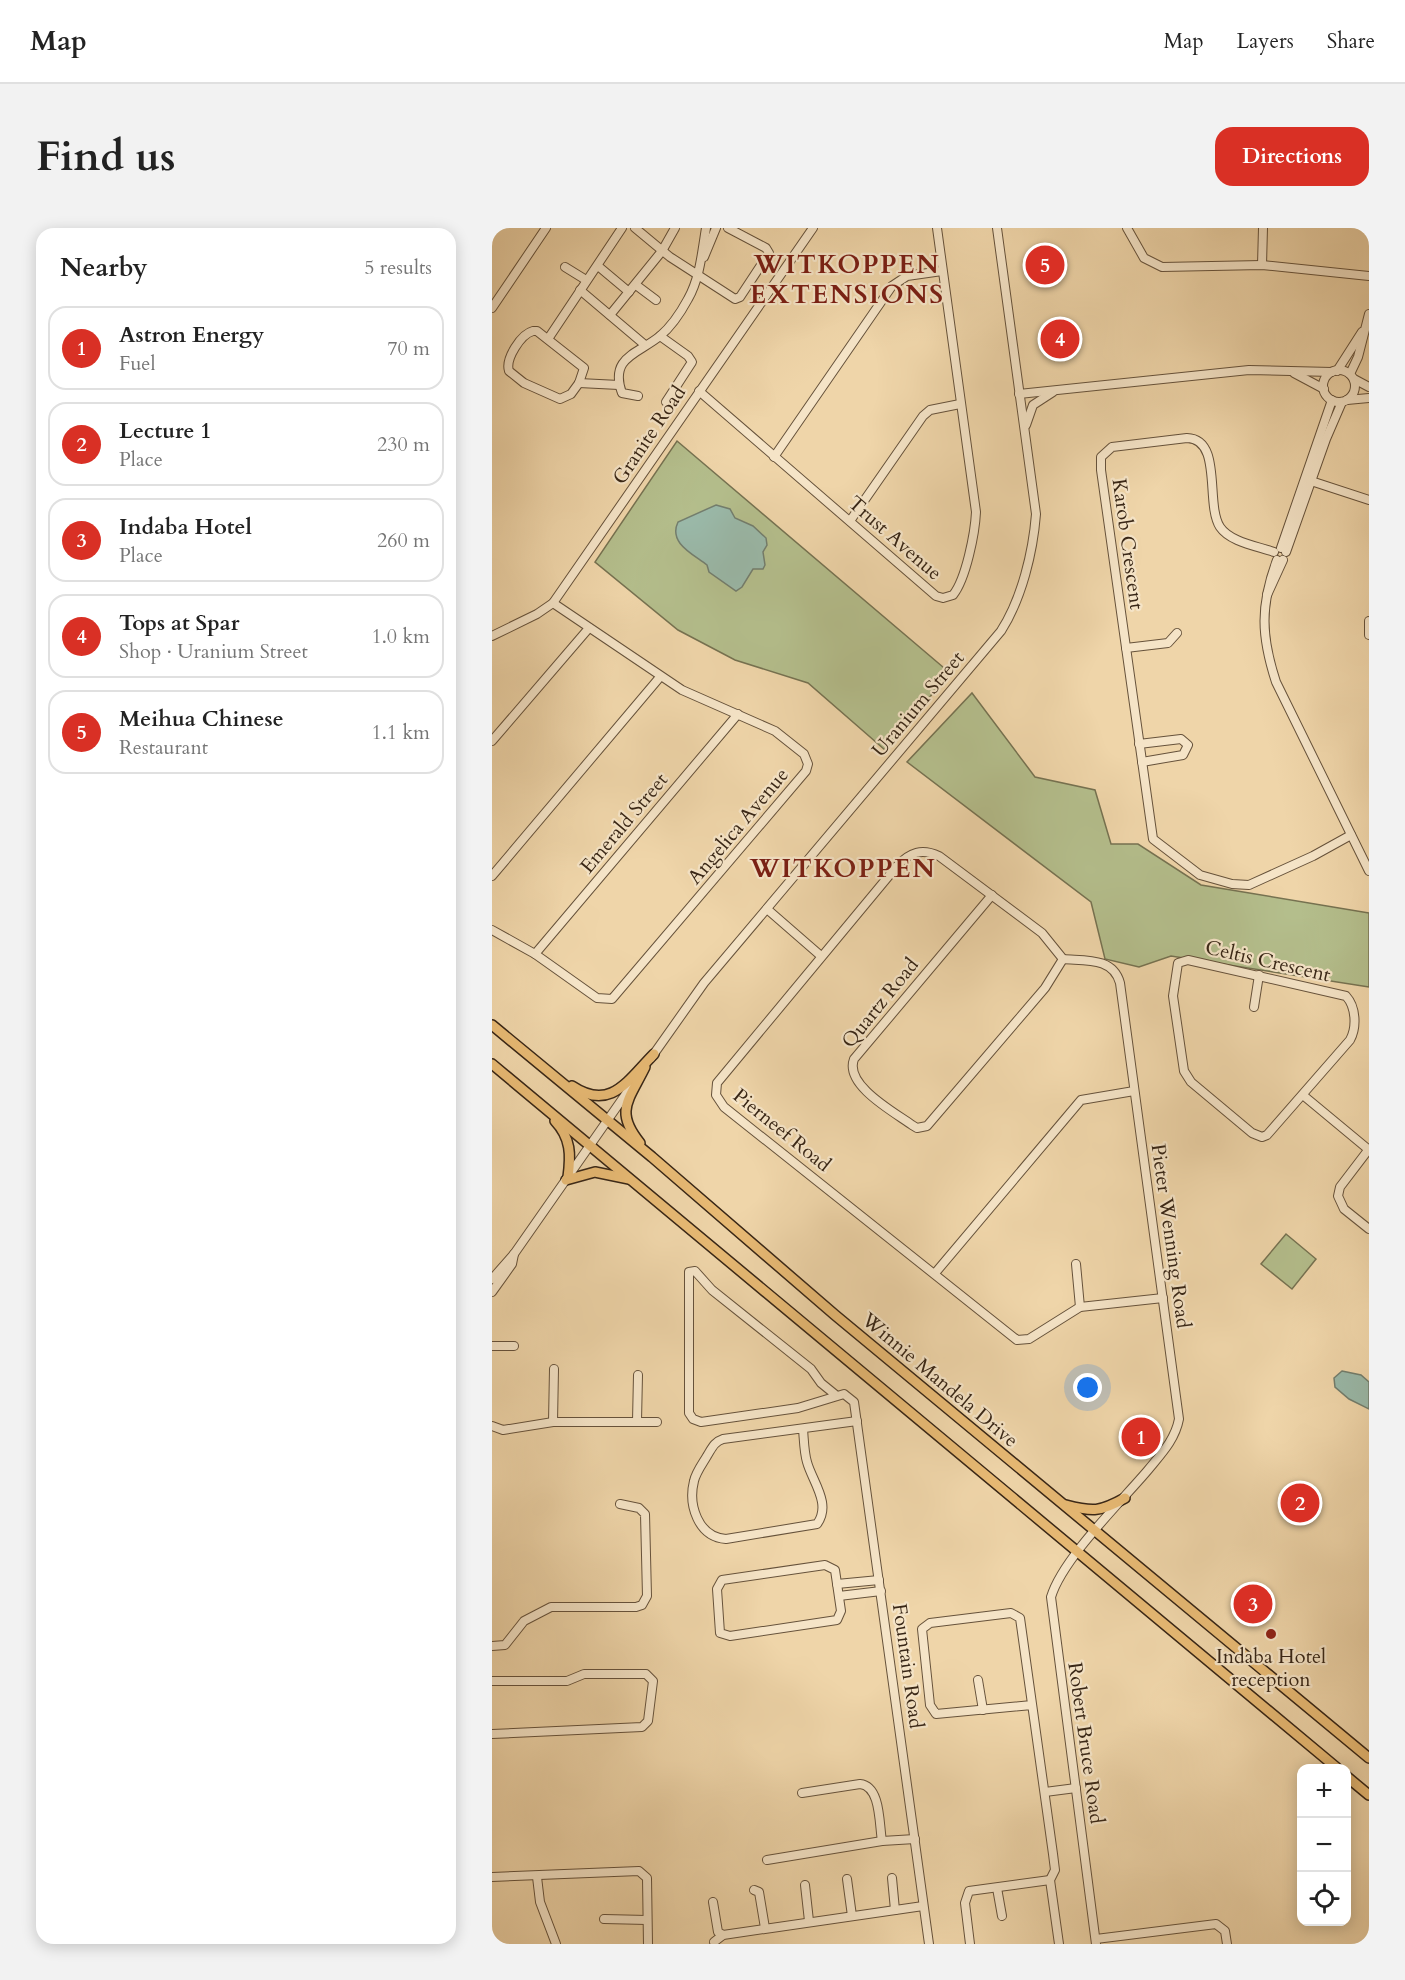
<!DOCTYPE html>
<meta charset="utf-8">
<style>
:root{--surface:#fff;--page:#f2f2f2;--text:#222;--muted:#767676;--line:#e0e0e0;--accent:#d93025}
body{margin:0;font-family:Cardo,serif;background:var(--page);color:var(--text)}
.controls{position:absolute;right:18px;bottom:18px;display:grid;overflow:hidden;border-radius:12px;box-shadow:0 3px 15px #0003}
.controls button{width:54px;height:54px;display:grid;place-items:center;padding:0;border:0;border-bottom:2px solid var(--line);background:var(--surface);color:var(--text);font:30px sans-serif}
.you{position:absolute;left:596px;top:1160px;width:21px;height:21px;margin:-15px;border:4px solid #fff;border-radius:50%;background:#1a73e8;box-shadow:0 0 0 9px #1a73e833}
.badge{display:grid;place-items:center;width:39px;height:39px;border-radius:50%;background:var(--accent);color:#fff;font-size:20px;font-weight:700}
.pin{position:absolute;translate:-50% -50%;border:3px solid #fff;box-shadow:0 2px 6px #0006}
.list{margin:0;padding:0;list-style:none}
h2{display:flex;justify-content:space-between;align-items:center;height:78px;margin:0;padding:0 24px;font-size:26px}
h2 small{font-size:20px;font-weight:400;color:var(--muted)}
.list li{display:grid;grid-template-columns:39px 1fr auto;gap:18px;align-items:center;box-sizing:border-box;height:84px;margin:0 12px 12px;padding:0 12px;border:2px solid var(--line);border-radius:18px}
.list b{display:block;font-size:22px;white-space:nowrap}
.list p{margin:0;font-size:20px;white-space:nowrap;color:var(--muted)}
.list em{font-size:20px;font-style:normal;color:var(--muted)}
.icon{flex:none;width:33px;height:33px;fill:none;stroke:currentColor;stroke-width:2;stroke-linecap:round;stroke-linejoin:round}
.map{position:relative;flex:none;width:877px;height:1716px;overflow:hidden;border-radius:18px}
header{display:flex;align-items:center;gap:36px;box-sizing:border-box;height:84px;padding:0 30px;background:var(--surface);border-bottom:2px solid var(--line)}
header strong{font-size:28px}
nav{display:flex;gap:33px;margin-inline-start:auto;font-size:21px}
.intro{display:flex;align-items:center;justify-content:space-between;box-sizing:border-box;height:144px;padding:0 36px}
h1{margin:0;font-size:42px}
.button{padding:15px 27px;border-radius:18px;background:var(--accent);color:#fff;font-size:21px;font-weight:700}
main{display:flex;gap:36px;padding:0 36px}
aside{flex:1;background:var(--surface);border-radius:18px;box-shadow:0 3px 15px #0003}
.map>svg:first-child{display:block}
</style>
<header>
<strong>Map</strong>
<nav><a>Map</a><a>Layers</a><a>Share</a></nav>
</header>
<div class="intro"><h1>Find us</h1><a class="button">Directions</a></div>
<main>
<aside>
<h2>Nearby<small>5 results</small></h2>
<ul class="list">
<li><span class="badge">1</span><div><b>Astron Energy</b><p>Fuel</p></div><em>70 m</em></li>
<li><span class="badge">2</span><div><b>Lecture 1</b><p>Place</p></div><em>230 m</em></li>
<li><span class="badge">3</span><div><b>Indaba Hotel</b><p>Place</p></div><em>260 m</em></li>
<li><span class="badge">4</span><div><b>Tops at Spar</b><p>Shop · Uranium Street</p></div><em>1.0 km</em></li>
<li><span class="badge">5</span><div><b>Meihua Chinese</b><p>Restaurant</p></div><em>1.1 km</em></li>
</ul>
</aside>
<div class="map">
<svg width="877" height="1716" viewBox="0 0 877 1716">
<rect width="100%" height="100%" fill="#efd5a9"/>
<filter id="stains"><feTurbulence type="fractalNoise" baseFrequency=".00333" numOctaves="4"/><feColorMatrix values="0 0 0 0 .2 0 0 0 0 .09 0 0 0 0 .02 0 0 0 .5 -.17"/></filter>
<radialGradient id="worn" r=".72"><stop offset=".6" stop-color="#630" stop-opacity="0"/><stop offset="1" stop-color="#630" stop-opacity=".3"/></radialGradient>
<!-- green -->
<g fill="#b4be8c" stroke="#767251" stroke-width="1.5">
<polygon points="185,213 458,445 393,522 316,455 243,432 186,402 103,334"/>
<polygon points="480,465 543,549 603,562 619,616 646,616 709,657 877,685 877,759 679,728 647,739 613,731 599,674 415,534"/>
<polygon points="794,1006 824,1031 800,1061 769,1036"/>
</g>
<!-- water -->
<g fill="#9ab9a9" stroke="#737e6e" stroke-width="1.5">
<path d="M224 277 238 281 243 290 261 298 274 310 275 317 271 324 273 337 271 341H261L250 359 244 363 217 344 215 337C201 326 176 315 186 294Z"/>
<polygon points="850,1143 869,1147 877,1154 877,1181 857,1171 843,1159 842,1150"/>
</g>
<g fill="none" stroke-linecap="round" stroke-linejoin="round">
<!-- minor casing -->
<g stroke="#66523b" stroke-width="10">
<g id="minor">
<polyline points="143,0 178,29 243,71 248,69 277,25 274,20 236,0"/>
<polyline points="635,0 652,30 670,39 770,37 877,48"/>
<polyline points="212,29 224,0"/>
<polyline points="770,37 771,0"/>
<polyline points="106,38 137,64"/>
<polyline points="73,39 94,52"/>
<polyline points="144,57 164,72"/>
<polyline points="88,62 153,117"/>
<polyline points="0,80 54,0"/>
<polyline points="118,87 170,23 183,0"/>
<path d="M41 103H45L92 140 87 155 79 166 68 171 32 155 17 143C13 131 29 106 41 103Z"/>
<polyline points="168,108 196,128 200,134 174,174"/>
<polyline points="56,111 130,0"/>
<circle cx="847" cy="158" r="16"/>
<polyline points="845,143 870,104"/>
<polyline points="802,145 832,161"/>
<polyline points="858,146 866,129 877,86"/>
<polyline points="862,151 877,159"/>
<polyline points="87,155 127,157"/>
<path d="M207 163 444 368 451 370 461 367C474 351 483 305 484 284L445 0"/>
<polyline points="527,166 757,142 840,144"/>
<path d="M146 168 130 165C117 129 146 126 168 108 180 98 189 84 196 71 208 50 210 24 214 0"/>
<polyline points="855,172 877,170"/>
<polyline points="534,197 541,177 561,164"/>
<polyline points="282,229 400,58 415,48 450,43"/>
<polyline points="816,252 877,272"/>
<polyline points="358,293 431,188 438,182 468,176"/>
<polyline points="789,320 840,172"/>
<path d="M782 324C765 318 738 314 728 299 713 276 731 211 695 210L620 219 609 229V242L661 611 708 647 740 656 757 657 821 628 859 607"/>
<polyline points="794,324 834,211 850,174"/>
<path d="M785 332C768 378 769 408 784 454L877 643"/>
<polyline points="775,367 791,332"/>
<polyline points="877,393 877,407"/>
<polyline points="0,408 45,386 61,375 321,0"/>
<polyline points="634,420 676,415 685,405"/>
<polyline points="0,513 97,400"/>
<polyline points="647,516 689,511 696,517 691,527 650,534"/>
<polyline points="0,648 168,449"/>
<path d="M500 667 362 831C352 857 402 884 420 897L425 900 435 898 553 760 571 731"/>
<polyline points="275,681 329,728"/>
<polyline points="0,702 43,726 105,770 120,771 314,543 316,536 312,526 283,503 190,462 61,375"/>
<polyline points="43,726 246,486"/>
<path d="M571 731C593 733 621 729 628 755L687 1191C683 1212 669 1226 656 1242 629 1274 571 1330 559 1369L604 1716"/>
<path d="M571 731 550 705 447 628C430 620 418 624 405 638L225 855 224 867 232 879 525 1112 537 1111 588 1079 671 1070"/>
<path d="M696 732 854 768C864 779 865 799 858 812L775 907 770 909 760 905 699 854 692 843 681 768 686 735Z"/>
<polyline points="762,779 767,747"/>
<path d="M159 830 212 755 509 403C530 370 541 324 544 286L505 0"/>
<polyline points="812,868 877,922"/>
<polyline points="877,921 848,959 846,968 852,981 877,1001"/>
<polyline points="584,1036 588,1079"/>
<polyline points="444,1044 589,872 642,863"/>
<polyline points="0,1051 22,1026 138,860"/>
<polyline points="0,1064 20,1036 22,1026"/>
<polyline points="0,1118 22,1118"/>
<polyline points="345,1168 329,1155 319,1141 220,1062 203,1043 197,1044 197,1185 201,1191 209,1194 306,1180 352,1166 362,1174 437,1716"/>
<polyline points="145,1193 146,1147"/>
<polyline points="61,1194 62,1141"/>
<polyline points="0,1198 11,1202 61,1194 165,1194"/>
<path d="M311 1201C312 1212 312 1224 315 1234 320 1253 340 1276 325 1296L234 1311C206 1309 196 1277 202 1253 204 1244 211 1235 215 1228 220 1220 222 1214 231 1211L365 1193"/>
<polygon points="333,1337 343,1342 349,1383 345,1392 238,1408 228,1405 225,1361 230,1352"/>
<polyline points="345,1356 387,1352"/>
<polyline points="347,1368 389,1363"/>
<polyline points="0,1418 13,1417 32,1393 59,1379 144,1379 150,1377 155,1368 153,1286 147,1280 128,1276"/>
<polyline points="486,1452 491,1482"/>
<polyline points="0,1453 75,1453 92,1446 154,1446 161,1453 156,1493 150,1499 0,1506"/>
<polyline points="540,1477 444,1486 438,1477 430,1401 438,1395 519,1385 528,1390 561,1626 563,1642 558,1652 567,1716"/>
<polyline points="553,1564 584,1560"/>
<path d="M310 1565 368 1556C389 1558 387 1596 390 1613"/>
<polyline points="275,1632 390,1613 423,1611"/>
<polyline points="0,1649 147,1643 155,1650 156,1716"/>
<polyline points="45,1649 48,1674 64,1716"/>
<polyline points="400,1650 403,1682"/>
<polyline points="355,1651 360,1688"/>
<polyline points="313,1657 317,1693"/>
<polyline points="505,1660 510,1688"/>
<polyline points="262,1662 267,1664 273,1700"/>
<polyline points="221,1674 226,1704 231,1707"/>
<polyline points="112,1691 155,1692"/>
<polyline points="604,1711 724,1696 733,1703 735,1716"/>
<polyline points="222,1714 231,1707 431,1678"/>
<polyline points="478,1716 473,1675 477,1663 558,1652"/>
</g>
</g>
<!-- major casing -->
<g stroke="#382616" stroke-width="12">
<g id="major">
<polyline points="0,797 160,929 343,1087 877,1530"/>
<polyline points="0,836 845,1540"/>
<path d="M80 858C119 884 136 852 162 826"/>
<path d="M63 893C79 910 79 927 76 949"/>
<path d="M148 915C122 883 137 872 153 839"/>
<polyline points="74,952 103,944 137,951"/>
<path d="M574 1277C601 1284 608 1284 633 1270"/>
<polyline points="854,1548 877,1567"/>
</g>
</g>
<!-- minor -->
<use href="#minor" stroke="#f5e4c7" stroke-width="8"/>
<!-- major -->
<use href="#major" stroke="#e8ba74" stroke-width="9"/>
</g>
<!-- markers -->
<circle fill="#8f2418" stroke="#f5e4c7" stroke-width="2" cx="779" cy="1406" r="6"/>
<g text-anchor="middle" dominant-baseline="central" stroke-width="4.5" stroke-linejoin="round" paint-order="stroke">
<!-- street labels -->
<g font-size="20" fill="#382616" stroke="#f5e4c7">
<text transform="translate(157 207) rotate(-56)">Granite Road</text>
<text transform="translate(403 310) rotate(41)">Trust Avenue</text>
<text transform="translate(636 316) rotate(82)">Karob Crescent</text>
<text transform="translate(426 476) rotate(-50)">Uranium Street</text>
<text transform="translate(132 595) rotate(-50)">Emerald Street</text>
<text transform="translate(246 598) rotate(-50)">Angelica Avenue</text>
<text transform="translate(776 733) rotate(13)">Celtis Crescent</text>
<text transform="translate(388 775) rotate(-51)">Quartz Road</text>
<text transform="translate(290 902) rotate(39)">Pierneef Road</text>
<text transform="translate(679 1008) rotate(82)">Pieter Wenning Road</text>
<text transform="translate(448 1152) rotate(40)">Winnie Mandela Drive</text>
<text transform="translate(416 1438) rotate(82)">Fountain Road</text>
<text transform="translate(594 1515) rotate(82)">Robert Bruce Road</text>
</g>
<!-- poi labels -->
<g font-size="20" fill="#382616" stroke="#f5e4c7">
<text x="779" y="1428">Indaba Hotel<tspan x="779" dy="23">reception</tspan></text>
</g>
<!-- district labels -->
<g font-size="26" font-weight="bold" letter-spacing="1.5" fill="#7a1f14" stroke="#f5e4c7">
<text x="355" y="36">WITKOPPEN<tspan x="355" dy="30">EXTENSIONS</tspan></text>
<text x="351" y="640">WITKOPPEN</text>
</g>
</g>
<rect width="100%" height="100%" filter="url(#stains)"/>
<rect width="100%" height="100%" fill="url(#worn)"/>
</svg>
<div class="controls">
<button>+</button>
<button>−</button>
<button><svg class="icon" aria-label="locate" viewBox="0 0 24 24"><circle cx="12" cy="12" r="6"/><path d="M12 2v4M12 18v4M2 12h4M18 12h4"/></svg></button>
</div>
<div class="you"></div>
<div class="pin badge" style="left:649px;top:1209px">1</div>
<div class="pin badge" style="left:808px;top:1275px">2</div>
<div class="pin badge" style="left:761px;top:1376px">3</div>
<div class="pin badge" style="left:568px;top:111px">4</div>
<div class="pin badge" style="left:553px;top:37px">5</div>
</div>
</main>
